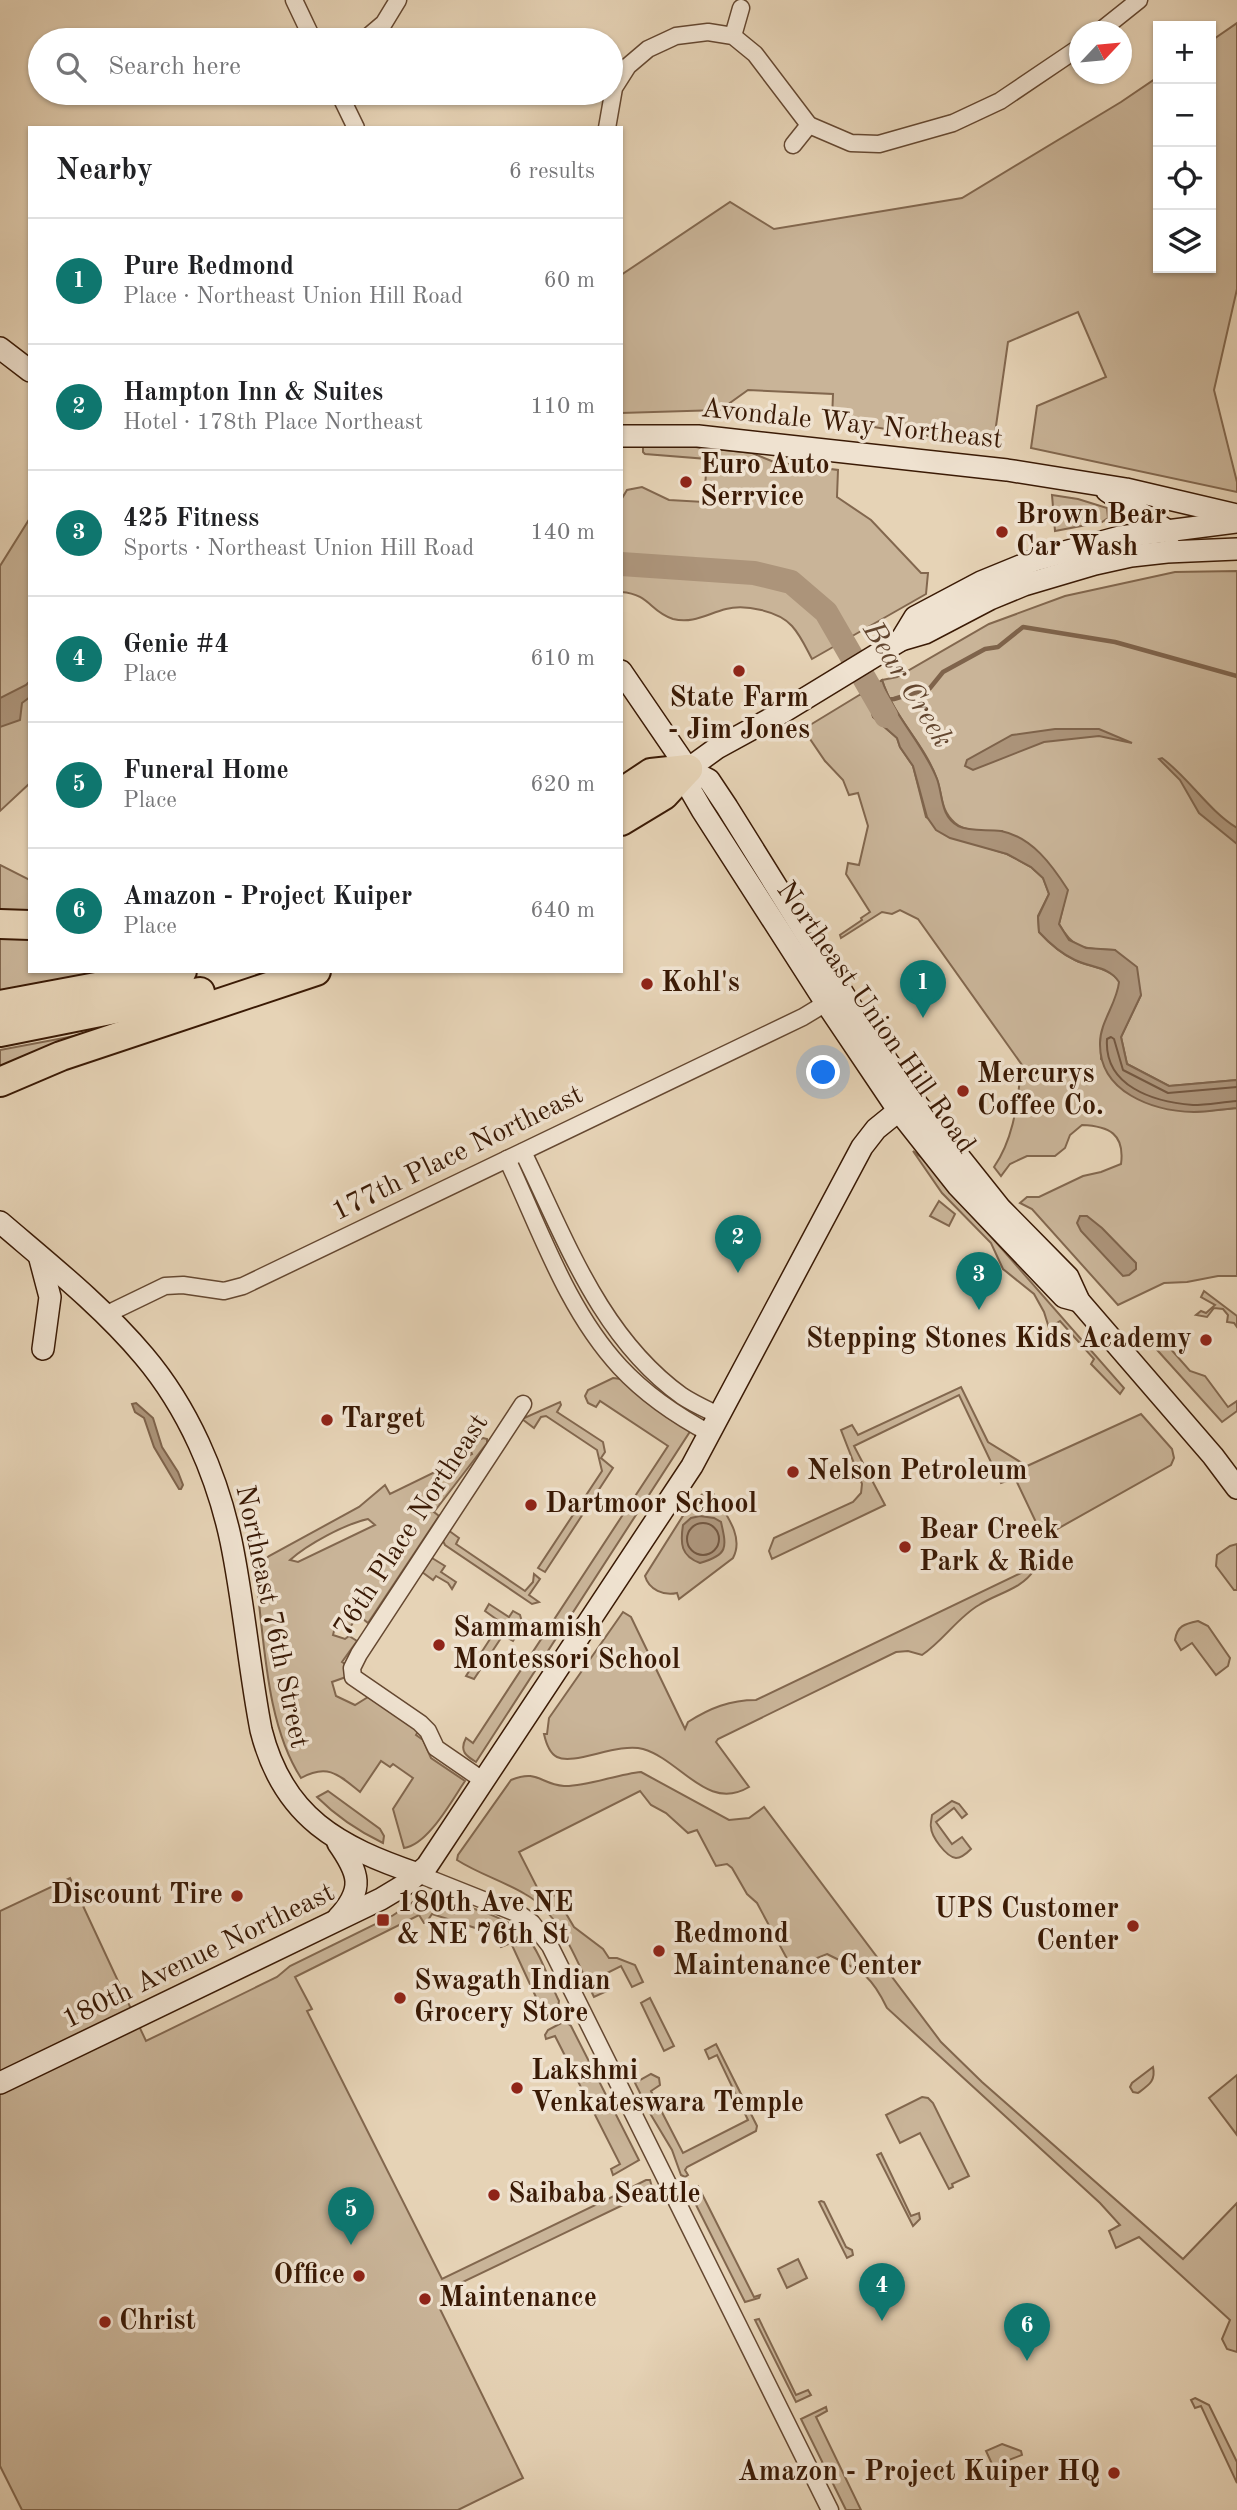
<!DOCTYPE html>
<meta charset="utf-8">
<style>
:root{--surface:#fff;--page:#f2f2f2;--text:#202124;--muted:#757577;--line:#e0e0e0;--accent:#0f766e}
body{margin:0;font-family:"Old Standard TT",serif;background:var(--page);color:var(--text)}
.controls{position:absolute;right:21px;top:21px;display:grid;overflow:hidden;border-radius:0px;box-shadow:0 2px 5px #0004}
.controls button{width:63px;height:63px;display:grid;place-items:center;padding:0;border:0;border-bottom:2px solid var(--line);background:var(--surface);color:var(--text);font:35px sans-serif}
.compass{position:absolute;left:1069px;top:21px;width:63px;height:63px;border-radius:50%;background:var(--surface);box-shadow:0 2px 5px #0004;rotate:64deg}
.you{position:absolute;left:824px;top:1073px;width:24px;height:24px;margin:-18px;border:5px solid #fff;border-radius:50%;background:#1a73e8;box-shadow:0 0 0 10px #1a73e833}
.badge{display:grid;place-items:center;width:46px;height:46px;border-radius:50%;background:var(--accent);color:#fff;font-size:23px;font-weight:700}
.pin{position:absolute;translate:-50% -58px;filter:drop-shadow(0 2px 4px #0008)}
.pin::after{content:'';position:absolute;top:37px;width:24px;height:21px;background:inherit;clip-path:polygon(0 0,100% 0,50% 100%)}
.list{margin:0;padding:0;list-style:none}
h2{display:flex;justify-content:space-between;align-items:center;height:91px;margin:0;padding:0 28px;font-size:30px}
h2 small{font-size:23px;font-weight:400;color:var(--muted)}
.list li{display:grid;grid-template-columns:46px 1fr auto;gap:21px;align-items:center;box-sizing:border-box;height:126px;padding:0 28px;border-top:2px solid var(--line)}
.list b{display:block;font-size:26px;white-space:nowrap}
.list p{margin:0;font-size:23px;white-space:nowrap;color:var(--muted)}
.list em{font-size:23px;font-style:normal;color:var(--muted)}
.icon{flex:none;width:38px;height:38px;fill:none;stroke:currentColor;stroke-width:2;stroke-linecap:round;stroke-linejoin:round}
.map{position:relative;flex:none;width:1237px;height:2510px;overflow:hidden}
.search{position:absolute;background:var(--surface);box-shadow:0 2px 5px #0004;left:28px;top:28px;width:595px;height:77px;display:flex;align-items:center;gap:18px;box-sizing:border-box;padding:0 24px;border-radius:38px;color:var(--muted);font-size:26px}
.panel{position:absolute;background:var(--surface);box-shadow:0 2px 5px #0004;left:28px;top:126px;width:595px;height:847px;border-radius:0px}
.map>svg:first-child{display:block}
</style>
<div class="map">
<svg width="1237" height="2510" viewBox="0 0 1237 2510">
<rect width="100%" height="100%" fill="#e6d3b6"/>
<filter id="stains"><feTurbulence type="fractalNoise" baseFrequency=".00286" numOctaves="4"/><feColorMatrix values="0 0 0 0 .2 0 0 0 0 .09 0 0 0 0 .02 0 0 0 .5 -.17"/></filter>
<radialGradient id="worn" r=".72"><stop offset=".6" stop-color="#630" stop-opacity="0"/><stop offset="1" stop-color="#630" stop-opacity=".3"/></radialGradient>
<!-- green -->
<g fill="#c9b498" stroke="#82674e" stroke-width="2" fill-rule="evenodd">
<polygon points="1237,23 1237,289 1214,390 1237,482 1237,492 1031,448 1037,406 1106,377 1078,312 1008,342 993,447 832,420 833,394 748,390 720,410 621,413 621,275 730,202 774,229 962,198 1121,102 1158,77 1158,268 1211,268 1211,41"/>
<path d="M667 444 752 453 774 462 838 470 837 497 871 520 921 573H928L926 594 812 659C806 648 801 636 792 626 779 611 745 604 726 609 707 614 693 624 673 619 650 612 650 594 621 592V500L627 490 642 487 669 500 704 502 707 459 645 454 643 452V446Z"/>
<polygon points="1052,495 1078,499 1107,508 1108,518 1102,522 1055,531"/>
<polygon points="30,518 30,783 0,811 0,566"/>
<path d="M1237 571V1080L1169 1086 1127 1064 1121 1037 1141 995 1115 950C1085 948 1075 952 1059 924L1067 890 1002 831C988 831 966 833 955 823 940 810 943 796 937 779 924 743 894 718 882 680L897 677 989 624 1065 596 1175 572Z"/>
<path d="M861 694 871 707 873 717 897 738 900 747 913 766 926 817 985 847 1007 854 1031 867 1043 878 1049 894 1038 916 1039 932C1050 944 1060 953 1075 960 1091 968 1109 967 1120 982L1117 997 1105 1023 1101 1059 1194 1112 1237 1108V1276H1218L1187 1282 1164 1283 1118 1305 1032 1209 1020 1203 1027 1197H1039L1083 1176 1101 1172 1121 1164C1125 1134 1109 1126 1082 1125L1070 1135 1065 1148 1055 1156H1027L1010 1164 1001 1176 994 1167C1012 1141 1017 1108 1020 1078L1026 1079 1027 1072 918 919 900 910 892 914 882 912 841 938 840 935 862 920 861 918 870 912 846 874 848 863 859 865 868 826 858 793 849 795 843 780 825 761 808 736 810 725Z"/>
<polygon points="0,865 30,880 30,915 0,914"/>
<polygon points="0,931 30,931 30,971 123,971 0,993"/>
<polygon points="122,1027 0,1074 0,1050"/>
<polygon points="913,1151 922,1158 1124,1388 1120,1394 1091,1364 1094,1359 1060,1321 1049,1328 1044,1312 1034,1294 1003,1269 991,1243 942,1193"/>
<polygon points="939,1201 955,1214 949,1226 930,1216"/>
<polygon points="1204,1291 1237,1316 1237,1327 1234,1323 1227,1322 1228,1315 1223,1309 1214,1308 1207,1317 1196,1315 1201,1311 1206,1313 1215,1305 1201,1297"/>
<polygon points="1161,1338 1190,1371 1205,1376 1228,1407 1237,1401 1237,1411 1222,1422 1149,1341"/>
<path d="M613 1378 621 1379 648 1403 691 1430 476 1762C466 1756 459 1751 466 1738L473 1743 668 1446 600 1401 596 1407 588 1403 585 1396 588 1390Z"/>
<polygon points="961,1387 988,1442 1027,1466 1141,1414 1172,1449 1174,1458 1171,1465 1043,1537 1015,1478 1001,1483 959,1395 854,1446 885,1505 772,1559 769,1551 774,1538 853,1502 861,1493 862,1484 841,1430 852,1425 858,1435"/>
<polygon points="560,1402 561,1405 557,1412 603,1442 605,1452 601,1458 613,1468 545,1572 538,1568 602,1471 597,1450 546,1416 541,1417 534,1428 522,1419"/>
<path d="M483 1438 487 1439V1443L434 1512 439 1516 368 1623 358 1615 351 1626 336 1623 333 1635 345 1639 349 1636 357 1641 342 1662 345 1664 346 1677 332 1682 336 1696 355 1705 368 1697 378 1701 419 1730 416 1735 423 1740 431 1758 465 1781C452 1800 428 1845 404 1848L393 1809 413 1778 393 1764 390 1767 381 1761 360 1792C339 1775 328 1763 301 1778 267 1725 265 1648 257 1587L256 1579 261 1568 257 1566 269 1556 359 1507 385 1485 390 1494 472 1454 468 1445ZM368 1519 375 1525 298 1562 290 1560C308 1544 345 1524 368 1519Z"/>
<path d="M704 1493H713C724 1512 745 1536 733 1558L679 1599 677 1593C664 1596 649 1590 645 1576L691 1503Z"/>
<polygon points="448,1530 459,1538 456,1544 525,1591 533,1582 534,1574 540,1579 529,1595 539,1602 532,1604 445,1545 443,1541"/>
<polygon points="1237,1544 1237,1590 1234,1590 1216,1566 1217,1555 1230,1546"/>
<polygon points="432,1558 445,1566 441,1572 456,1582 452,1589 448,1583 436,1576 433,1580 422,1572 427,1559"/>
<path d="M1034 1570C1022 1589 998 1593 979 1605 958 1617 943 1641 922 1655L908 1651 896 1652 718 1739 716 1742 749 1787C707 1812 681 1760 643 1749 618 1742 574 1766 557 1757 549 1753 546 1743 544 1734H547L549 1718 623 1612 631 1617 685 1729 688 1722C710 1708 730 1700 756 1700L1025 1571Z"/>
<polygon points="489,1604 509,1617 513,1611 520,1615 523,1625 513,1641 503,1635 474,1679 466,1676 492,1636 496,1635 503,1624 485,1611"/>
<path d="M1198 1621 1208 1626 1230 1658 1228 1666 1216 1675 1192 1643 1181 1650 1175 1640C1177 1626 1184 1624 1198 1621Z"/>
<path d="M641 1772 729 1820 749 1818 764 1807 941 2042 982 2082 1183 2259 1237 2203V2352L1227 2349 1222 2339 1230 2320 1139 2237 1116 2248 1109 2231 1120 2225 1100 2203 887 2008C870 1973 861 1971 827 1954L792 1968 757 1903 747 1894 732 1868 727 1864 716 1866 697 1830 688 1833 666 1813 651 1805 640 1791 519 1852 544 1901 555 1895 574 1927 603 1949 609 1958H617L635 1965 643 1982 632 1987 621 1966 601 1976 607 1991 594 1997C577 1962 561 1914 525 1894 503 1881 479 1874 457 1860L458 1855 511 1780C538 1769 540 1784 564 1786 585 1787 618 1774 641 1772Z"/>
<path d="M328 1791 380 1829 384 1836 383 1843C358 1831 337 1817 317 1797Z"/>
<path d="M952 1801 959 1804 967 1814 962 1818 954 1808 936 1822 952 1844 962 1837 971 1849C967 1853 962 1858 956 1858 946 1857 931 1836 931 1827 930 1826 932 1816 932 1815Z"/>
<path d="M70 1878 146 2041 277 1977 290 1966 392 1916 413 1902 431 1898 432 1896C459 1905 508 1915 527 1937 541 1954 549 1981 559 2001L558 2007 537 2017 533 2014 541 2008 511 1943 501 1947 498 1943 500 1936 432 1914 426 1923H424L419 1915 295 1977 312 2009 307 2011 442 2279 620 2193 625 2204 444 2291 445 2295 439 2307 523 2478 458 2510H22L0 2466V1911Z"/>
<polygon points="650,1998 674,2046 664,2051 641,2003"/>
<polygon points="565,2021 571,2026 639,2160 613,2175 611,2169 620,2164 555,2036 546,2039 545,2035 548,2030"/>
<polygon points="716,2044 757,2126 756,2131 687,2167 685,2170 688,2175 685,2177 681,2175 672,2150 651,2115 635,2083 651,2074 659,2078 660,2085 651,2091 683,2153 748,2120 717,2055 709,2059 705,2050"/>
<path d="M1153 2067C1156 2081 1149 2085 1138 2093L1133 2092 1130 2087 1132 2083Z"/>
<polygon points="1237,2075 1237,2135 1209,2098"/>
<polygon points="922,2097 928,2098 933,2103 969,2176 952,2184 953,2187 949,2189 920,2133 900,2143 886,2115"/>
<polygon points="881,2153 911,2216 919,2213 920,2219 913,2226 877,2155"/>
<polygon points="646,2180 650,2180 653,2191 629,2202 624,2191"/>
<polygon points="698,2186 754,2297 760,2295 759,2298 745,2302 689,2191 691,2187"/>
<polygon points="821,2201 824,2202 846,2247 852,2250 853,2255 847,2258 819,2202"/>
<polygon points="798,2259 807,2278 787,2288 778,2269"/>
<polygon points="759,2319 796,2395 808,2390 811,2395 796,2402 755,2320"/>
<polygon points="1195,2398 1209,2405 1237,2462 1237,2483 1201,2406 1195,2408 1191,2400"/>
<polygon points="826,2407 827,2411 816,2417 861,2510 846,2510 801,2419"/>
<polygon points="1002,2444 1021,2451 1022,2455 993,2466 986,2451"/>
</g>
<!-- water -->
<g fill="#ac947a" stroke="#7e634b" stroke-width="2">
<path d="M882 680C894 717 923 743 937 779 943 795 940 816 958 826 971 832 987 829 1001 831 1032 837 1052 865 1068 890L1059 924 1069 940 1086 948 1115 950 1137 967 1141 995 1121 1037 1127 1064 1169 1086 1237 1080V1108C1223 1109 1208 1112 1194 1112 1152 1111 1099 1092 1100 1043 1100 1022 1117 1003 1119 982 1109 966 1091 968 1075 960 1060 953 1050 944 1039 932L1038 917 1049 894 1043 878 1031 867 1007 854 950 838 936 830 927 817 913 766 900 747 897 738 873 717 871 707 861 694Z"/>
<polygon points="30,681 30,697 22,703 20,720 0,727 0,698 26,685"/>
<polygon points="1055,729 1099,729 1132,743 1099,736 1044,742 973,770 965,766 967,760 1012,735"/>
<path d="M1162 758C1189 778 1208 810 1237 828V844L1199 813 1180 780 1159 759Z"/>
<polygon points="1080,1216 1087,1216 1102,1228 1136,1263 1136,1269 1129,1275 1123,1276 1081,1231 1077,1223"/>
<polygon points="136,1403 153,1418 162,1447 178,1472 183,1485 181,1489 179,1489 154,1447 144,1418 135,1412 132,1404"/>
<path d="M700 1516 714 1518 721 1522C727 1548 728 1555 700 1563 681 1556 680 1544 683 1525L691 1518Z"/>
</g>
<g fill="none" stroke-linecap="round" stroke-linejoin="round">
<!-- shore -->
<g stroke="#735740" stroke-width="2">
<path d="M1237 1087 1168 1093 1123 1070 1114 1039 1111 1037 1107 1039C1104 1086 1153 1102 1193 1105 1207 1105 1222 1102 1237 1101"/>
<circle cx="703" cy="1539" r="16"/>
</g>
<!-- stream -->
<polyline stroke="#7e634b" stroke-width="4.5" points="885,700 894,699 930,688 943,672 985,649 998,647 1023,627 1115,642 1237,676"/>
<!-- river -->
<polyline stroke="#ac947a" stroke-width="24" points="621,564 754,573 791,582 826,612 886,716"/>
<!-- street casing -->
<g stroke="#654831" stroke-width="19">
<g id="street">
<polyline points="294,0 313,40"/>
<polyline points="1099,32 1139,0"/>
<polyline points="733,36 741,8"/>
<polyline points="364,40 384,23 398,0"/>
<polyline points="339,93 356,128"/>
<polyline points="607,128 614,88 628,66 648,49 676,36 708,32 733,36 755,54 809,125 851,143 879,144 953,123 1000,101 1080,47"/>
<polyline points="793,145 809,125"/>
<path d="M523 1152C566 1240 600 1337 682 1396 694 1404 708 1410 720 1416"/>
<path d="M507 1159C540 1229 567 1310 620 1367 646 1395 677 1416 711 1434"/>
<polyline points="105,1315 165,1286 183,1285 224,1291 243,1286 803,1017 826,1003"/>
<polyline points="484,1781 436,1748 428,1731 420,1723 353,1677 352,1668 359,1654 523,1404"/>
<polyline points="418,1874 521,1915 532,1923 550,1946 830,2510"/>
</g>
</g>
<!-- secondary casing -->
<g stroke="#3a1a05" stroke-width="24">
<g id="secondary">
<polyline points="0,348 30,371"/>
<polyline points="621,436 698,436 1007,470 1126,489 1237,515"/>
<polyline points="1107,491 1171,533"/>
<polyline points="901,640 915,617 981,582 1035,560 1120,537 1237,522"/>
<polyline points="621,671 688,769 691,791 702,810 826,1003 898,1110 958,1186 1064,1297 1079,1301"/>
<polyline points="688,769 709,780 727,807 862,1024 913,1099 1000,1208 1068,1277 1079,1301 1213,1456 1237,1488"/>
<polyline points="688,769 717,748 783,712 901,640 925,633 990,599 1024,585 1095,564 1131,556 1167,552 1237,549"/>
<path d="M0 1222C49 1264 102 1306 144 1356 188 1408 217 1475 231 1541 244 1604 249 1668 261 1730 283 1818 339 1847 418 1874"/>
<polyline points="40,1259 50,1297 43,1349"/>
<path d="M338 1843C359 1873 365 1889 338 1918"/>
<polyline points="0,2083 381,1899 406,1884 427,1866 692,1466 862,1147 876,1129 913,1099"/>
</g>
</g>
<!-- highway casing -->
<g stroke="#3a1a05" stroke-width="32">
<g id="highway">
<polyline points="621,793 651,773 688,769"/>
<polyline points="621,821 664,795 688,769"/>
<polyline points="0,924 30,925"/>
<polyline points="0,1005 182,971"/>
<polyline points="0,1032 200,992"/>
<polyline points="0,1082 61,1056 316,971"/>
</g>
</g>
<!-- street -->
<use href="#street" stroke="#efe2d0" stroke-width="16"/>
<!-- secondary -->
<use href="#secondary" stroke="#efe2d0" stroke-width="21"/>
<!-- highway -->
<use href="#highway" stroke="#e6d3b6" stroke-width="28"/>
</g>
<!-- markers -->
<g fill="#8f2418" stroke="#efe2d0" stroke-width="2.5">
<circle cx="686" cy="482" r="7"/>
<circle cx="1002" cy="532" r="7"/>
<circle cx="739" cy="671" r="7"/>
<circle cx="647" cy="984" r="7"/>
<circle cx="963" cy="1091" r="7"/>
<circle cx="1206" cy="1340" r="7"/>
<circle cx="327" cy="1420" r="7"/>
<circle cx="793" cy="1472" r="7"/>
<circle cx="531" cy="1505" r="7"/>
<circle cx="905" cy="1547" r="7"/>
<circle cx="439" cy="1645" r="7"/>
<circle cx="237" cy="1896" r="7"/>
<rect x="376" y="1913" width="14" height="14" rx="3.5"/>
<circle cx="1133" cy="1926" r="7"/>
<circle cx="659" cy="1951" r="7"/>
<circle cx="400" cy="1998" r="7"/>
<circle cx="517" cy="2088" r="7"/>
<circle cx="494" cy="2195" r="7"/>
<circle cx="359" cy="2276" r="7"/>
<circle cx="425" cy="2299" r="7"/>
<circle cx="105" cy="2322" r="7"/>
<circle cx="1114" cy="2473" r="7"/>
</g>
<g text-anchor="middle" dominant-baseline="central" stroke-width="7" stroke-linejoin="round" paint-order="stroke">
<!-- street labels -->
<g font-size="28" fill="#3a1a05" stroke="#efe2d0">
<text transform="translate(852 425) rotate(6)">Avondale Way Northeast</text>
<text transform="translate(875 1018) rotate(55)">Northeast Union Hill Road</text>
<text transform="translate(458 1154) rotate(-26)">177th Place Northeast</text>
<text transform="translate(412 1526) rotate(-57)">76th Place Northeast</text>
<text transform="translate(271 1617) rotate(78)">Northeast 76th Street</text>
<text transform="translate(199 1957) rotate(-26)">180th Avenue Northeast</text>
</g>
<!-- poi labels -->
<g font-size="28" font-weight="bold" fill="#3a1a05" stroke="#efe2d0" text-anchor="start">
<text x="700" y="466">Euro Auto<tspan x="700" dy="32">Serrvice</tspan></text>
<text x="1016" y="516">Brown Bear<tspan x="1016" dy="32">Car Wash</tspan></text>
<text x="739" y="699" text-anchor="middle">State Farm<tspan x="739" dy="32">- Jim Jones</tspan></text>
<text x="661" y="984">Kohl's</text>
<text x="977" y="1075">Mercurys<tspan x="977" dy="32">Coffee Co.</tspan></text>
<text x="1192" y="1340" text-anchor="end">Stepping Stones Kids Academy</text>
<text x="341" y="1420">Target</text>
<text x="807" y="1472">Nelson Petroleum</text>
<text x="545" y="1505">Dartmoor School</text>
<text x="919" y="1531">Bear Creek<tspan x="919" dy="32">Park &amp; Ride</tspan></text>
<text x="453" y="1629">Sammamish<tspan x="453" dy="32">Montessori School</tspan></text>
<text x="223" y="1896" text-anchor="end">Discount Tire</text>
<text x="397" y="1904">180th Ave NE<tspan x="397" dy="32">&amp; NE 76th St</tspan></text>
<text x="1119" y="1910" text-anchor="end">UPS Customer<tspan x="1119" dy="32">Center</tspan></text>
<text x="673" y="1935">Redmond<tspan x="673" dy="32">Maintenance Center</tspan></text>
<text x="414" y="1982">Swagath Indian<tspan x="414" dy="32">Grocery Store</tspan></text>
<text x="531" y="2072">Lakshmi<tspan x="531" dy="32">Venkateswara Temple</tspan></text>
<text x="508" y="2195">Saibaba Seattle</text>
<text x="345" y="2276" text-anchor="end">Office</text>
<text x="439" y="2299">Maintenance</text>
<text x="119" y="2322">Christ</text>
<text x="1100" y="2473" text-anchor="end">Amazon - Project Kuiper HQ</text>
</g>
<!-- water labels -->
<g font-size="30" font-style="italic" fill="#62452e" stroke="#efe2d0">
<text transform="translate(907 685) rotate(58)">Bear Creek</text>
</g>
</g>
<rect width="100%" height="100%" filter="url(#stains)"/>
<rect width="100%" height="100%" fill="url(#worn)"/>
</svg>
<div class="controls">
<button>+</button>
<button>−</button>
<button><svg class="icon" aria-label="locate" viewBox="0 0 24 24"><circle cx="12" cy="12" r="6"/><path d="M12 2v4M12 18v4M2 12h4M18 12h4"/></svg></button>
<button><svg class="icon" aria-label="layers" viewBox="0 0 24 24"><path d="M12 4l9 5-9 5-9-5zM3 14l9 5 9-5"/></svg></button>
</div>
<svg class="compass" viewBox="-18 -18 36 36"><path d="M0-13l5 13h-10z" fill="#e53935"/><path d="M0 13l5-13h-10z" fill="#757577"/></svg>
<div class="you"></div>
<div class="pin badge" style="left:923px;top:1018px">1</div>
<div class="pin badge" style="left:738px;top:1273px">2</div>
<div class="pin badge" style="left:979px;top:1310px">3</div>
<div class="pin badge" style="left:882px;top:2321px">4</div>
<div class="pin badge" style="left:351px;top:2245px">5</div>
<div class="pin badge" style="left:1027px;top:2361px">6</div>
<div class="search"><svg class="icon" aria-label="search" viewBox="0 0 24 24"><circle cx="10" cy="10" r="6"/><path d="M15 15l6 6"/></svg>Search here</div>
<section class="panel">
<h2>Nearby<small>6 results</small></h2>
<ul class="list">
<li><span class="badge">1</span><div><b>Pure Redmond</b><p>Place · Northeast Union Hill Road</p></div><em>60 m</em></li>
<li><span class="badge">2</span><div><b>Hampton Inn &amp; Suites</b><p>Hotel · 178th Place Northeast</p></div><em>110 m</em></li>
<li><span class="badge">3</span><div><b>425 Fitness</b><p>Sports · Northeast Union Hill Road</p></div><em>140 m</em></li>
<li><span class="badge">4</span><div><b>Genie #4</b><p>Place</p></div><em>610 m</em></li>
<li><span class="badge">5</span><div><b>Funeral Home</b><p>Place</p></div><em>620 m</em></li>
<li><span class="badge">6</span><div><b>Amazon - Project Kuiper</b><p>Place</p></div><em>640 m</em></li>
</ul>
</section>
</div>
